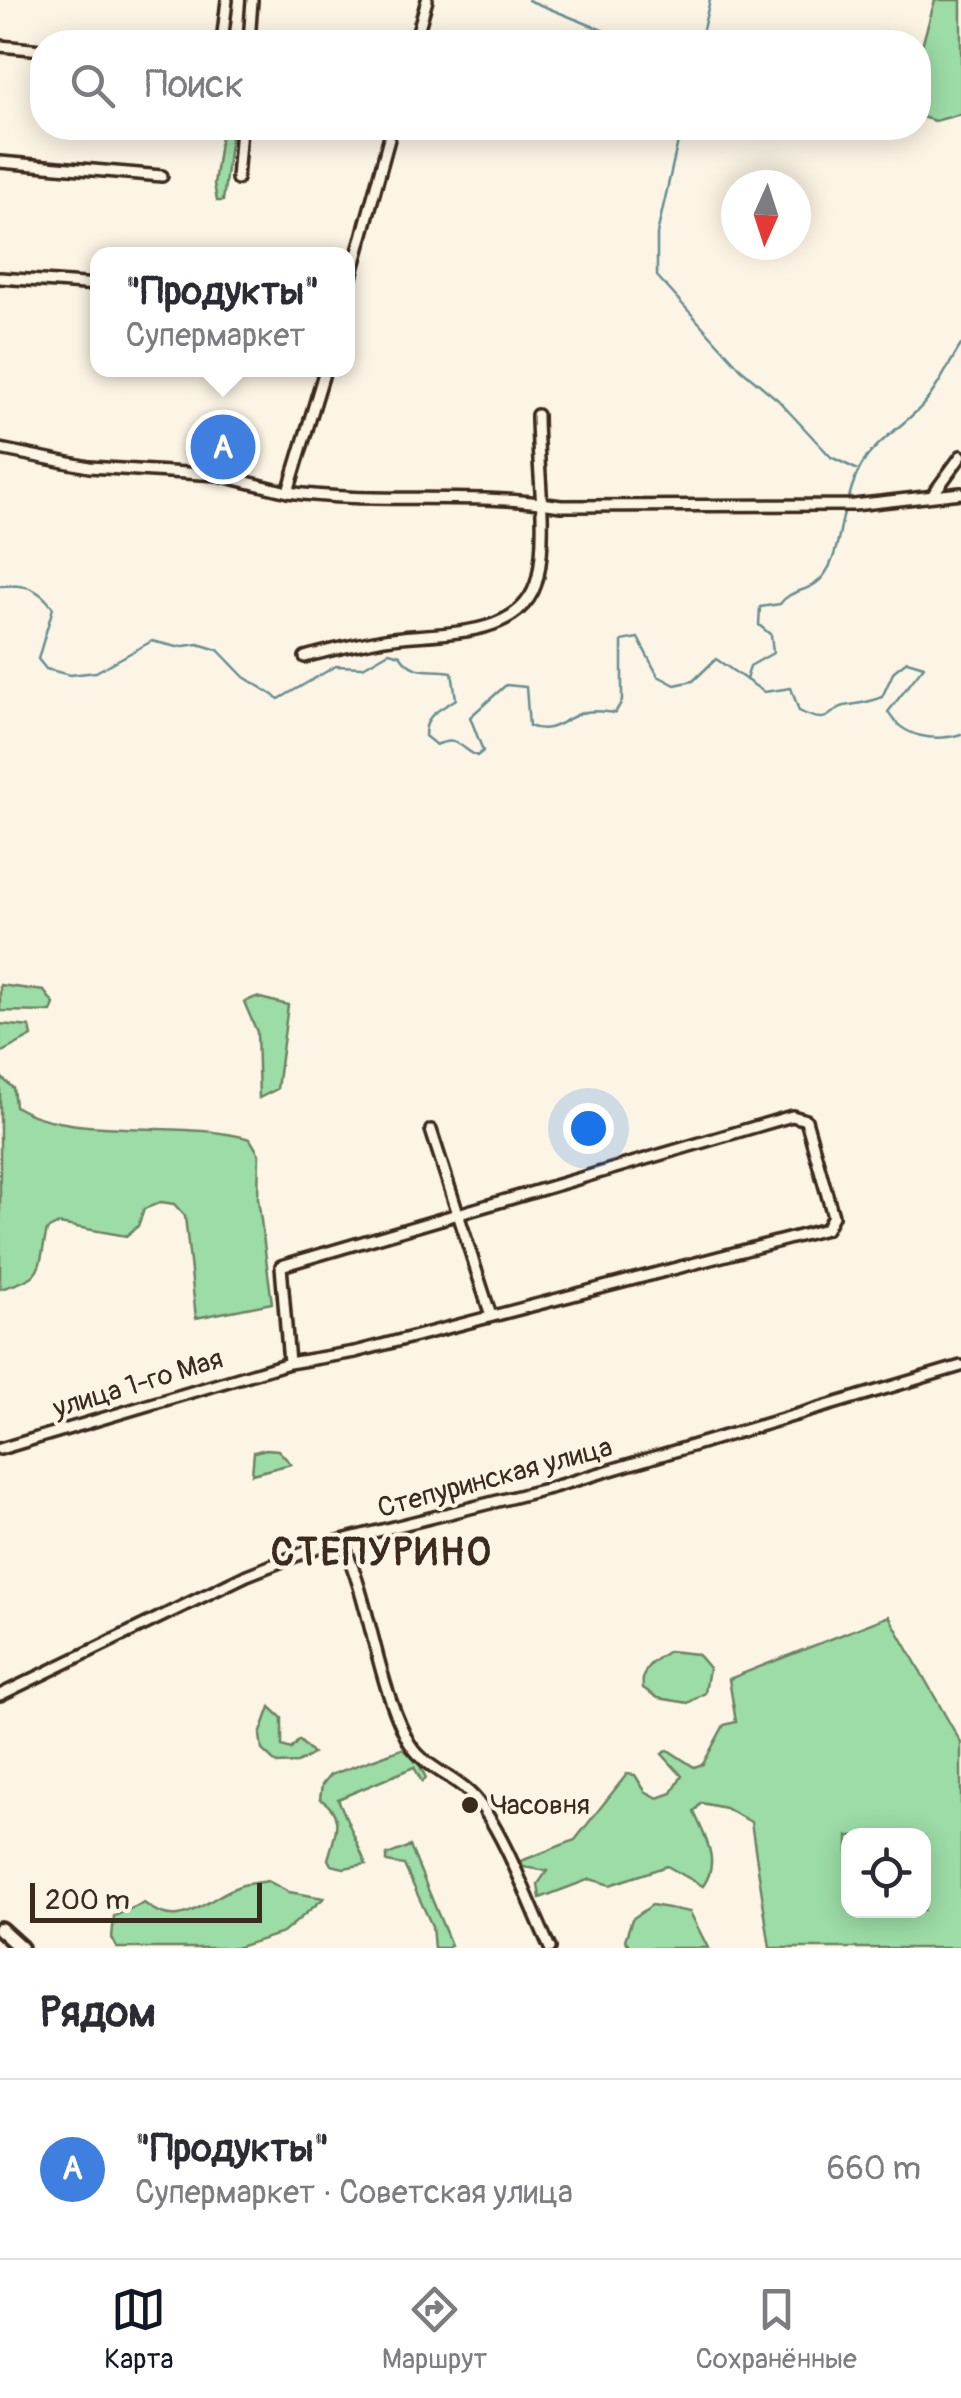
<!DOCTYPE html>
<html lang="ru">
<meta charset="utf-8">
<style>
:root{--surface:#fff;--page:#f7f7f7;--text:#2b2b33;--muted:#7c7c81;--line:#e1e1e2;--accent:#111827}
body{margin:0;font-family:Pangolin,sans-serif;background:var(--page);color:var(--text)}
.controls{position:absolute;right:30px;bottom:30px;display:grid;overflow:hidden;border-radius:20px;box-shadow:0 5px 25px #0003}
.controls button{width:90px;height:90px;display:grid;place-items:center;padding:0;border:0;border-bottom:2px solid var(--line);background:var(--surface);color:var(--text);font:50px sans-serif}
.compass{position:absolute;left:721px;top:170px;width:90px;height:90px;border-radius:50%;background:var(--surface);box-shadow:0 5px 25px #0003;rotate:183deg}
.scale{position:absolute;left:30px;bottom:25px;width:232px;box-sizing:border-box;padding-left:10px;border:5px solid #3b2a1e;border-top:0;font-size:28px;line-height:35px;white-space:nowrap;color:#3b2a1e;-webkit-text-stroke:8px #fcf5e5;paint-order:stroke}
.you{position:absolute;left:588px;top:1128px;width:35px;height:35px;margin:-25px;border:8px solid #fff;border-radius:50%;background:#1a73e8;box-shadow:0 0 0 15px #1a73e833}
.badge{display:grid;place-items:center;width:65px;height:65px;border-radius:50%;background:var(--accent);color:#fff;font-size:32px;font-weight:700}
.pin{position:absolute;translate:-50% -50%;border:5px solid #fff;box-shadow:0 2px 10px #0006}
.popup{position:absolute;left:90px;top:247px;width:265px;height:130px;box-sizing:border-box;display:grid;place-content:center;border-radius:20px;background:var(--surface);filter:drop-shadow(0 2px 8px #0005);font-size:32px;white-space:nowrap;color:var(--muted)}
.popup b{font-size:38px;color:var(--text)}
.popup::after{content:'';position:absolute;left:50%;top:100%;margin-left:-20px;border:20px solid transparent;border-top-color:var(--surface)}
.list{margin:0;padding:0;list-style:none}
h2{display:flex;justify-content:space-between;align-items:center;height:130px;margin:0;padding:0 40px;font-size:42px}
h2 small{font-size:32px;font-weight:400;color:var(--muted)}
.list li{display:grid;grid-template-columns:65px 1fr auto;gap:30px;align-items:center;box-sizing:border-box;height:180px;padding:0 40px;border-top:2px solid var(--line)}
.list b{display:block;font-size:38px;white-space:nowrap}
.list p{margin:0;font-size:32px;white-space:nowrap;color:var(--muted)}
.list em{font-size:32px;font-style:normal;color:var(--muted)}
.icon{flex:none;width:55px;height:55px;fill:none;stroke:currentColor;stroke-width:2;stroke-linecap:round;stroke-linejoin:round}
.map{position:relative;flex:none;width:961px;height:1948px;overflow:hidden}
.search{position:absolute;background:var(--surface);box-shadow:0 5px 25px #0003;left:30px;right:30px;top:30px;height:110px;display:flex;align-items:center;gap:25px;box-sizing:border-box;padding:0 35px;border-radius:40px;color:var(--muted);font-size:38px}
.sheet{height:310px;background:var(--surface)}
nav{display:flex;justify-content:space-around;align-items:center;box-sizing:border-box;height:140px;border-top:2px solid var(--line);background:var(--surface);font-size:28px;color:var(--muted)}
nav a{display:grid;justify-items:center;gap:5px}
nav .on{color:var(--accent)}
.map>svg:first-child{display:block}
</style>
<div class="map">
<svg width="961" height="1948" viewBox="0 0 961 1948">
<rect width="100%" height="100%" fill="#fcf5e5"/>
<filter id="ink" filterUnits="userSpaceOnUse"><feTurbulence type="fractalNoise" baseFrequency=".01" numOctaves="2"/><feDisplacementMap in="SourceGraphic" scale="20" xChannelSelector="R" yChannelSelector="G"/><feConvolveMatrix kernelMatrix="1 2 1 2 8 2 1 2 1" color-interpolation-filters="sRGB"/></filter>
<g filter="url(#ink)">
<!-- green -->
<g fill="#9cdca6" stroke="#6c8362" stroke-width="2.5" fill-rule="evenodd">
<polygon points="935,0 961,0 961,114 935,121 918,116 919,56"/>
<polygon points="222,128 232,128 223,201 217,201 214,184"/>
<polygon points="0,985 44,991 54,1004 51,1012 0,1011"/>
<polygon points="256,997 288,1005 277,1089 259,1098 257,1032 244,1002"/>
<polygon points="0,1024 30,1027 32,1036 0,1053"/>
<path d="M0 1076 13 1088 15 1106C68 1141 185 1119 250 1139L259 1154 258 1198 272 1303 196 1318 185 1216 174 1204 161 1202 144 1209 138 1226 126 1236 59 1224 47 1230C37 1273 46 1276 0 1289Z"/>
<polygon points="266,1449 278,1450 291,1464 252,1474 254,1452"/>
<path d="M889 1616 961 1743V1948H770L751 1822 725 1808 701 1803 694 1812C705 1837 721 1861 703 1886L667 1866 610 1885 590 1879 540 1898 538 1884 547 1871 523 1867 521 1861 575 1840 627 1774 635 1775 645 1791 658 1798 672 1793 682 1776 662 1754 668 1750 694 1767 703 1764 724 1725 736 1722 729 1679ZM848 1836H924V1910H848Z"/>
<path d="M669 1651 697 1654 709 1668 705 1693 688 1703 658 1698 643 1688C640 1668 654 1660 669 1651Z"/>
<polygon points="270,1707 282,1718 282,1746 291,1749 299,1740 313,1754 297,1763 277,1764 262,1750 260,1735"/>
<path d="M402 1749 416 1758 426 1778 422 1782 414 1767 338 1799 366 1864 344 1868 331 1865 328 1859C335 1834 346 1815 320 1799L322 1785 330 1775Z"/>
<polygon points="410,1846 451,1945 448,1948 434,1948 432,1926 404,1865 387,1862 387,1855"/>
<path d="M268 1881 289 1892 324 1898 283 1933 235 1948H117L112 1938 114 1916 144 1903C180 1933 204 1900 237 1887 246 1883 258 1883 268 1881Z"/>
<polygon points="652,1905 690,1912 708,1948 631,1948 625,1940 632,1919"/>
</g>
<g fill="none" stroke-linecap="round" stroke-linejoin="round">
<!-- stream -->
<g stroke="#668e92" stroke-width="2.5">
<polyline points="528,0 632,42"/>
<polyline points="700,42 710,0"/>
<polyline points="681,128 657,234 657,276 741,369 778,400 831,457 856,469"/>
<path d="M848 501C861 448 882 444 918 410 935 394 948 365 961 345"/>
<path d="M0 586C25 584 38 587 53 608L38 659 46 669 70 675 96 672 152 641 177 647 198 644 218 650 244 677 279 699 336 666 363 667 389 652 400 655C414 676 429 668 452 672L456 699C439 711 425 713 425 736L436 745C458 735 460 748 477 756L483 751 470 717 506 685 526 687 529 726C552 735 562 720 582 713 592 709 605 712 615 713L622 701V641L638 638 658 676 675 685 693 681 716 659 764 692 791 688 799 711C835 729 826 707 850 705 862 703 871 702 882 697L894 671 907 661 924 666 888 712C903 738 935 742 961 734"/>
<path d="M746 680 750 666 773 653 771 635 759 625 760 607 780 604C789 591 803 592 815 584 837 569 838 533 845 509"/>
</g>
<!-- street casing -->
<g stroke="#3b2a1e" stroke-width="16">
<g id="street">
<polyline points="222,42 227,0"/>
<polyline points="249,42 252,0"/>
<polyline points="415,42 427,0"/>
<polyline points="0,46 42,50"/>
<polyline points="0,162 162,176"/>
<polyline points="237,179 241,128"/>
<polyline points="0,278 98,285"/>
<polyline points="348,288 392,128"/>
<polyline points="0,449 89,467 218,475 288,492 325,370"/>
<path d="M288 492C379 505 471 491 561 506L854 505 961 493"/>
<polyline points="934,493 961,456"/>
<path d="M305 657C329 650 354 645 379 640 430 630 524 644 538 576 548 529 537 463 537 415"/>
<polyline points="431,1130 491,1316"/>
<polyline points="0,1449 289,1363 355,1352 826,1229 833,1216 806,1120 792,1116 281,1266 289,1363"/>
<path d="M342 1541C371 1604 375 1675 406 1737 421 1768 453 1774 474 1797 504 1831 530 1906 550 1948"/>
<polyline points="0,1695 247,1575 326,1544 550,1488 961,1366"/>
</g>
</g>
<!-- secondary casing -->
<g stroke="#3b2a1e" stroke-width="20">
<polyline id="secondary" points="0,1929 21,1948"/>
</g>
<!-- street -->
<use href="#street" stroke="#fcf5e5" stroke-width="9"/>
<!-- secondary -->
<use href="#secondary" stroke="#fcf5e5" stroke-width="12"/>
</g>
</g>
<!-- markers -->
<circle fill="#3b2a1e" stroke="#fcf5e5" stroke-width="4" cx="470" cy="1805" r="10"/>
<g text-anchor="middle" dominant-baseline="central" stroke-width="8" stroke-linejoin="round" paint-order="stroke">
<!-- street labels -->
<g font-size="28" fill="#3b2a1e" stroke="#fcf5e5">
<text transform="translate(138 1384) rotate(-17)">улица 1-го Мая</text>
<text transform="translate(495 1478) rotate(-15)">Степуринская улица</text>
</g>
<!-- poi labels -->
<g font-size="28" fill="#3b2a1e" stroke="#fcf5e5" text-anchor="start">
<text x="490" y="1805">Часовня</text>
</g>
<!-- district labels -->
<g font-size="38" font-weight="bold" letter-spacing="2.5" fill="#3b2a1e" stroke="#fcf5e5">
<text x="382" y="1553">СТЕПУРИНО</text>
</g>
</g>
</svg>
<div class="controls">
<button><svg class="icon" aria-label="locate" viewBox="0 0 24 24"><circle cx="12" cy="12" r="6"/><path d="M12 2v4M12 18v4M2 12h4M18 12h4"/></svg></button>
</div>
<svg class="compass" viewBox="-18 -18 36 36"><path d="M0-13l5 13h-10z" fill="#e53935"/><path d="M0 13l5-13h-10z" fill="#7c7c81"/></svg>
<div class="scale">200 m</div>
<div class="you"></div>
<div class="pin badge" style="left:223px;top:447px;background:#3f7fe0">A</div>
<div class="popup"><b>&quot;Продукты&quot;</b>Супермаркет</div>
<div class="search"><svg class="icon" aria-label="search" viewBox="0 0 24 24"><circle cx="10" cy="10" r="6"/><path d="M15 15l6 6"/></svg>Поиск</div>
</div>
<section class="sheet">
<h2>Рядом<small></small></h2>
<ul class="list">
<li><span class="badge" style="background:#3f7fe0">A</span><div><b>&quot;Продукты&quot;</b><p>Супермаркет · Советская улица</p></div><em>660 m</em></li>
</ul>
</section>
<nav>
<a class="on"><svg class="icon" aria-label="map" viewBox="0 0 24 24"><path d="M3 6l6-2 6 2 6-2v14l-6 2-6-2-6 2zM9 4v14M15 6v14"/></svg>Карта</a>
<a><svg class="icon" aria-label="directions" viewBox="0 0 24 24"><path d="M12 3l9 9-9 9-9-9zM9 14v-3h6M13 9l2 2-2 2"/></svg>Маршрут</a>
<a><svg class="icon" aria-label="saved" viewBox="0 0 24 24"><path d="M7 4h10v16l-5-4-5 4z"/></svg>Сохранённые</a>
</nav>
